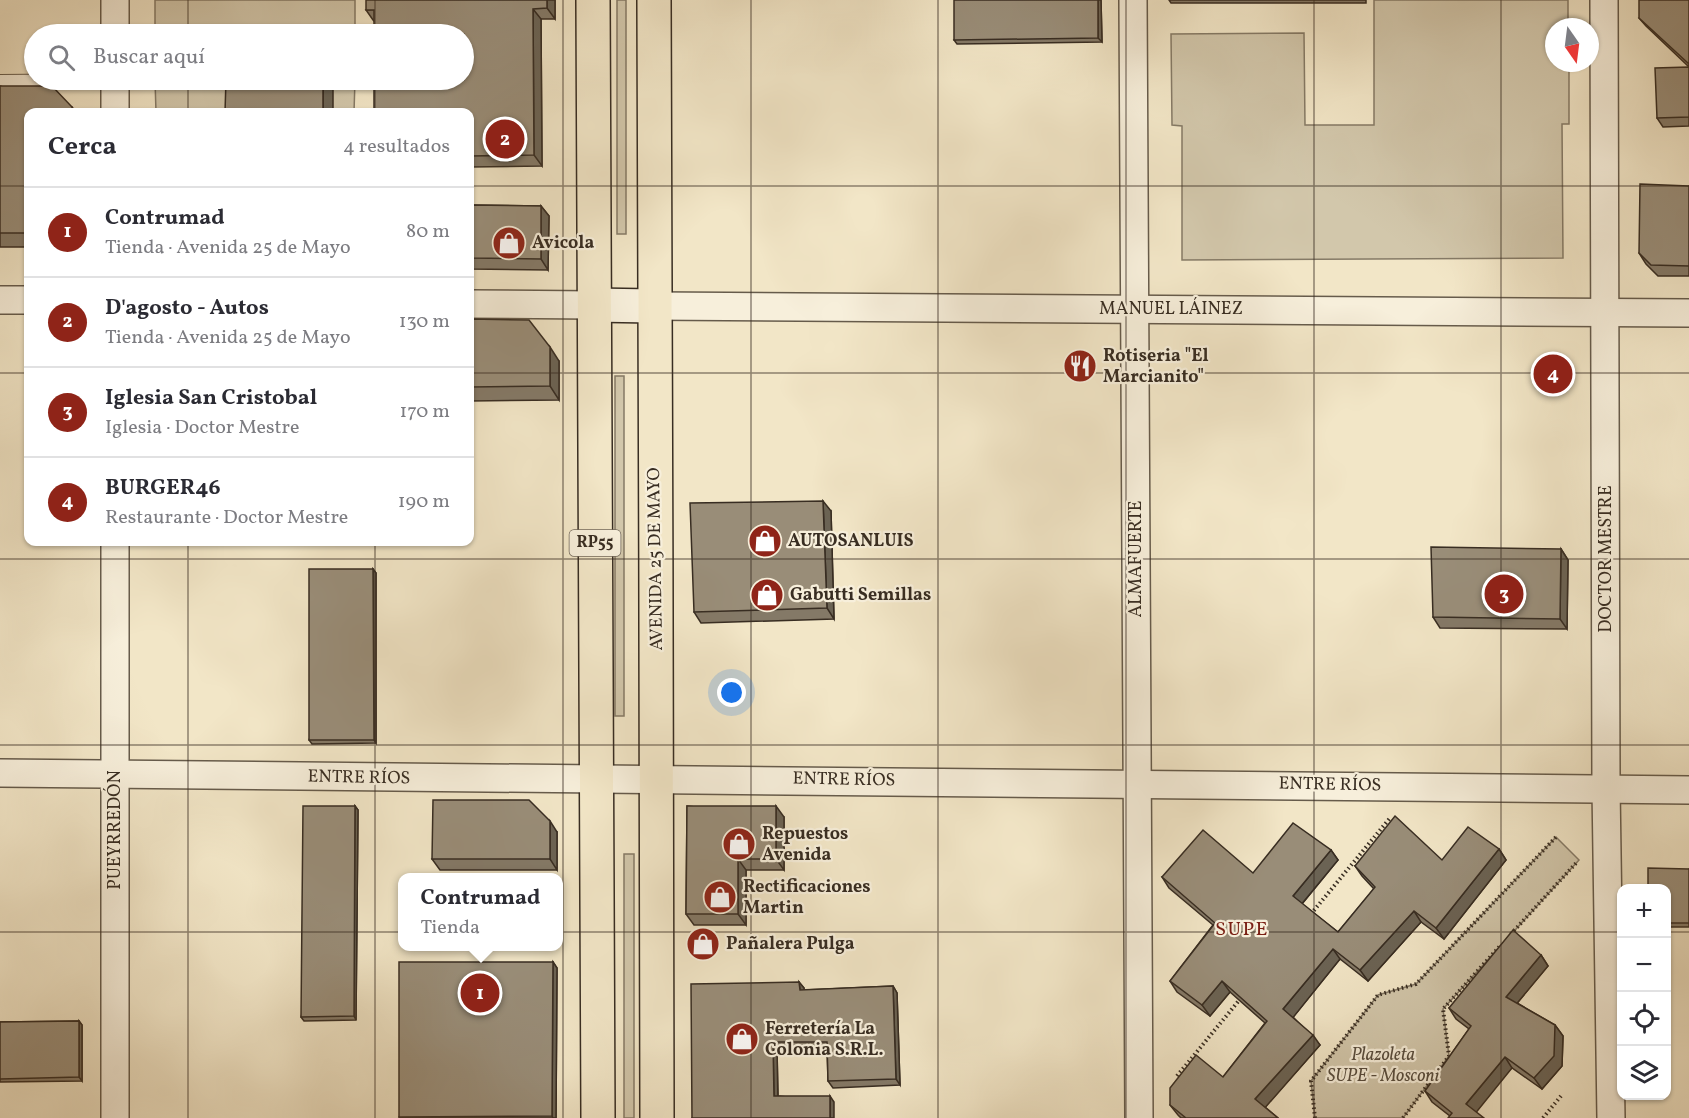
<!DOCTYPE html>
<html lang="es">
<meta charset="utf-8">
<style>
:root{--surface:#fff;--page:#f2f2f3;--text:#2b2b33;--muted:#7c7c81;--line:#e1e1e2;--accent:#8f2418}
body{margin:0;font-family:Vollkorn,serif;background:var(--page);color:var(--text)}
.controls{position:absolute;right:18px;bottom:18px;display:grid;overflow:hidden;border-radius:12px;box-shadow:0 2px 4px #0004}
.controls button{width:54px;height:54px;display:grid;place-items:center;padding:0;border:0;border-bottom:2px solid var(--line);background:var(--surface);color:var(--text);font:30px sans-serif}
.compass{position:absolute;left:1545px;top:18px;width:54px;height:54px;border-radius:50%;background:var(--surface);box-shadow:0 2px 4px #0004;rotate:166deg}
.you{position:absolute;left:732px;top:693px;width:21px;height:21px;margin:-15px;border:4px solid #fff;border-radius:50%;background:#1a73e8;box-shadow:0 0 0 9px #1a73e833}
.badge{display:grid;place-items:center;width:39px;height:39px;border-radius:50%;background:var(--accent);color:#fff;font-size:20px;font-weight:700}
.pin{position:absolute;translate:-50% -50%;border:3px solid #fff;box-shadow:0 2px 6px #0006}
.popup{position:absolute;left:398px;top:873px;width:165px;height:78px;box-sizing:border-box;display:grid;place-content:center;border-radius:12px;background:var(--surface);filter:drop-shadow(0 2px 4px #0005);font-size:20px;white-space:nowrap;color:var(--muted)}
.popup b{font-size:22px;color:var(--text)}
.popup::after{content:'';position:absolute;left:50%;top:100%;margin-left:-12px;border:12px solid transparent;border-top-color:var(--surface)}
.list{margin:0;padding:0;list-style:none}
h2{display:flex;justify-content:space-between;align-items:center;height:78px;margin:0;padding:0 24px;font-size:26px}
h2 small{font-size:20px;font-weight:400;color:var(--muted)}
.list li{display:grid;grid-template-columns:39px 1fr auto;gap:18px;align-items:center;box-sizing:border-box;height:90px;padding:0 24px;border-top:2px solid var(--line)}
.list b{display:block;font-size:22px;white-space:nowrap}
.list p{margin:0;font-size:20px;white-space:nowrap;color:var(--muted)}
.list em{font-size:20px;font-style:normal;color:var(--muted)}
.icon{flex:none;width:33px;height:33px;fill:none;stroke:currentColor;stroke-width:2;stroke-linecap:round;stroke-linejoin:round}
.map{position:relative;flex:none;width:1689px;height:1118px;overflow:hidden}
.search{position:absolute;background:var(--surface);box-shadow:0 2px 4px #0004;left:24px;top:24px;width:450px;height:66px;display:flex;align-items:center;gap:15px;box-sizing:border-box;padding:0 21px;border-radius:33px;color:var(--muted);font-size:22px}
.panel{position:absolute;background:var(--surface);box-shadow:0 2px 4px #0004;left:24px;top:108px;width:450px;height:438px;border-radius:12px}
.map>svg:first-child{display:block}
</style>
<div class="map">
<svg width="1689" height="1118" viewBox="0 0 1689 1118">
<rect width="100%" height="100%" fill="#f2e6c7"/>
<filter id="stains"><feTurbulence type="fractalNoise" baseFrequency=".00333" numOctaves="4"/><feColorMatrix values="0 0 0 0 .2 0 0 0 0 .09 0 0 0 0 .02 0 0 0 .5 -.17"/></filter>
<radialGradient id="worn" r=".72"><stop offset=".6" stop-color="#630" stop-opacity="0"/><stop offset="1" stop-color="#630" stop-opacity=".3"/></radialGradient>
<!-- green -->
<g fill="#d2c7ab" stroke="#857a66" stroke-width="1.5">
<rect x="155" y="0" width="200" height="34"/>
<rect x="617" y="0" width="9" height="234"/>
<polygon points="1374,0 1568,0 1568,27 1554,27 1554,63 1569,63 1569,124 1562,124 1563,258 1182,260 1182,126 1172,125 1171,34 1304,33 1305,125 1374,125"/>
<polygon points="155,80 355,80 354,112 156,112"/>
<rect x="615" y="376" width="9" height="340"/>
<polygon points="1556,837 1579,860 1443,1009 1449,1056 1403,1118 1315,1118 1311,1081 1378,995 1416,984"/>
<rect x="624" y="854" width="10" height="264"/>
</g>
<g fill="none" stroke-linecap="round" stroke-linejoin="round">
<!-- lane casing -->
<g stroke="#665b4b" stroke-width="16">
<polyline id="lane" points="0,82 115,81"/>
</g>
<!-- street casing -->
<g stroke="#665b4b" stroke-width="30">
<g id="street">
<polyline points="1133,0 1139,1118"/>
<polyline points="1604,0 1606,788 1611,1118"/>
<polyline points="115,34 115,0"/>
<polyline points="115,112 115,80"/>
<polyline points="0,300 28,300"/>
<polyline points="470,304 593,305"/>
<polyline points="653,306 1689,313"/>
<polyline points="0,773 1689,790"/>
<polyline points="115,1118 115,542"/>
</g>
</g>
<!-- secondary casing -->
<g stroke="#382d22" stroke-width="36">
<polyline id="secondary" points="593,305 653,306"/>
</g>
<!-- primary casing -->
<g stroke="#382d22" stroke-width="36">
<g id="primary">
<polyline points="593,0 598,1118"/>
<path d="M654 0C653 373 659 745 657 1118"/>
</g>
</g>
<!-- path -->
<g stroke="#382d22" stroke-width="4" stroke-dasharray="1.5 3" stroke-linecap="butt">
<polyline points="1311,914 1390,818"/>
<polyline points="1511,934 1577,862"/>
<polyline points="1177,1076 1241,998"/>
<polyline points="1315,1118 1311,1081 1378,995 1416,984 1556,837"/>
<polyline points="1403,1118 1449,1056 1443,1009 1500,946"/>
<polyline points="1543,1118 1561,1096"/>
</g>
<!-- lane -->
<use href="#lane" stroke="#f7efdb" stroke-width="14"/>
<!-- street -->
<use href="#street" stroke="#f7efdb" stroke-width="27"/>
<!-- secondary -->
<use href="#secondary" stroke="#f7efdb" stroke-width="33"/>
<!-- primary -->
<use href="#primary" stroke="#f2e6c7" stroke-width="33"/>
</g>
<!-- wall -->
<g fill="#847967" stroke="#382d22" stroke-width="1.5">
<polygon points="555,0 555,19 541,19 542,166 470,167 470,112 373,20 366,10"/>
<polygon points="1101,0 1102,42 957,44 954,40"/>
<polygon points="1169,0 1366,0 1366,3 1171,3"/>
<polygon points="1689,0 1689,67 1646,26 1639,18"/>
<polygon points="1689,67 1689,126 1663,127 1657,118"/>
<polygon points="0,86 72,107 76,112 28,112 28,247 0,247"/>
<polygon points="1689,186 1689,276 1658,276 1646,264 1639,253"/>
<polygon points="470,205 541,206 549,216 548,270 470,269"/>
<polygon points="470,319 559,361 559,400 470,401"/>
<polygon points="831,511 834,619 701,623 694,612"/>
<polygon points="1561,549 1568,560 1567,629 1440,628 1433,617"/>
<polygon points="373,569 376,573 376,743 312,744 309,740"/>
<polygon points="355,806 358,810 356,1020 304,1021 301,1017"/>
<polygon points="687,806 784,817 784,870 746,870 746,925 694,925 686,914"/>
<polygon points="557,832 557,870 440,870 432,859"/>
<polygon points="1499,849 1506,860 1444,939 1421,922 1368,981 1340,959 1293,1017 1320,1045 1265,1107 1278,1118 1181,1118 1178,1115 1170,1105 1223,1077 1265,1023 1230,992 1210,1016 1177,992 1170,981 1213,925 1169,888 1162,877 1253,873 1331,850 1338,860 1302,904 1338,932 1374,889 1362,876 1355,866 1442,860"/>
<polygon points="1689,869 1689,927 1666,927 1666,888"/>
<polygon points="1541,955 1548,966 1517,1003 1555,1025 1563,1036 1562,1066 1542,1089 1512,1068 1450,1116 1432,1102 1425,1091 1469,1029 1456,1019 1449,1008"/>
<polygon points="553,962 557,968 556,1118 400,1118 399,1117"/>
<polygon points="799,982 804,988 804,990 893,986 897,993 900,1085 833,1088 828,1081 827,1048 777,1048 778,1096 834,1102 692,1118"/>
<polygon points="79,1021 82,1025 82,1081 0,1082 0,1022"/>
</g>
<!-- shaded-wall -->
<g fill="#6b6354" stroke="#382d22" stroke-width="1.5">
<polygon points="547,0 555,0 555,19 547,8"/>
<polygon points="1098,0 1101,0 1102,42 1098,38"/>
<polygon points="533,9 541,19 542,166 534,155"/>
<rect x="323" y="80" width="10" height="32"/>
<polygon points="541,206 549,216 548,270 541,259"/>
<polygon points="550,347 559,361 559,400 550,386"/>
<polygon points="823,501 831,511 834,619 827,608"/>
<polygon points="1561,549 1568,560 1567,629 1560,619"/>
<polygon points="373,569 376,573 376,743 374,740"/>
<polygon points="355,806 358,810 356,1020 354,1016"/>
<polygon points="776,806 784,817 784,870 776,859"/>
<polygon points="550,821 557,832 557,870 550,859"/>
<polygon points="1499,849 1506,860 1444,939 1436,928"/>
<polygon points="1331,850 1338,860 1300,906 1293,896"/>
<polygon points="738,859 746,870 746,925 738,914"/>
<polygon points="1414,911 1421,922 1368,981 1360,970"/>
<polygon points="1333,949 1340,959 1291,1020 1283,1009"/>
<polygon points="1541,955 1548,966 1514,1007 1506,997"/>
<polygon points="553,962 557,968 556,1118 553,1118 552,1116"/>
<polygon points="1222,981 1230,992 1210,1016 1202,1005"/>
<polygon points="799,982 804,988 804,996 800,990"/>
<polygon points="893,986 897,993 900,1085 896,1079"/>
<polygon points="79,1021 82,1025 82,1081 79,1077"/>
<polygon points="1555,1025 1563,1036 1562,1066 1542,1089 1534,1078"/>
<polygon points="1313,1035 1320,1045 1263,1110 1255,1099"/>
<polygon points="773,1042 777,1048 778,1102 774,1096"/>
<polygon points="1505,1057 1512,1068 1474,1115 1466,1104"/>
<polygon points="830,1096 834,1102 834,1118 830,1118"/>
</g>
<!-- building -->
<g fill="#998d78" stroke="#382d22" stroke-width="1.5">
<polygon points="366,0 547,0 547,8 533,9 534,155 470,156 470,112 374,112 374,80 464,80 464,34 374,34 374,10 366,10"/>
<polygon points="954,0 1098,0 1098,38 954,40"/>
<polygon points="1639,0 1689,0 1689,64 1639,18"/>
<rect x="226" y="31" width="97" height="3"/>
<polygon points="1689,67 1689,117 1657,118 1655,68"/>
<polygon points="226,80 323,80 323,112 225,112"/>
<polygon points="0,86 52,86 72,107 72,112 28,112 28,233 0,233"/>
<polygon points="1640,184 1689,186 1689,266 1651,265 1639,253"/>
<polygon points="470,205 541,206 541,259 470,258"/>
<polygon points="470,319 529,320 550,347 550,386 470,387"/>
<polygon points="823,501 827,608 694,612 690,503"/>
<polygon points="1431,547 1561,549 1560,619 1433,617"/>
<polygon points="309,569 373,569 374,740 309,740"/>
<polygon points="433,800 529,800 550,821 550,859 432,859"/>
<polygon points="303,806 355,806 354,1016 301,1017"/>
<polygon points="687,806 776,806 776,859 738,859 738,914 686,914"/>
<polygon points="1395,816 1442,860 1468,827 1499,849 1436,928 1414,911 1360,970 1333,949 1283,1009 1313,1035 1255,1099 1278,1118 1186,1118 1170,1105 1170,1088 1196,1055 1223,1077 1267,1021 1222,981 1202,1005 1170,981 1215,923 1162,877 1203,830 1253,873 1293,823 1331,850 1293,896 1338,932 1375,887 1355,866"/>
<polygon points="1648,868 1689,869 1689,923 1666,923 1666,888 1648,888"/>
<polygon points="1513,930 1541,955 1506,997 1555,1025 1554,1056 1534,1078 1505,1057 1466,1104 1484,1118 1448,1118 1452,1113 1425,1091 1471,1026 1449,1008"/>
<polygon points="399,962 553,962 552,1116 399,1117"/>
<polygon points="799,982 800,990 893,986 896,1079 828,1081 827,1042 773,1042 774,1096 830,1096 830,1118 692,1118 691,984"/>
<polygon points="79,1021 79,1077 0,1079 0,1022"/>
</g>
<!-- grid -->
<path fill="none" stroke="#382d22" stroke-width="1.5" stroke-opacity="0.55" d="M188 0V34M375 0V34M563 0V1118M751 0V1118M938 0V1118M1126 0V1118M1314 0V1118M1501 0V1118M188 80V112M375 80V112M0 186H28M470 186H1689M0 373H28M470 373H1689M188 542V1118M375 542V1118M0 559H1689M0 745H1689M0 932H1622M1666 932H1689"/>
<!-- icons -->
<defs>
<g id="shop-disc" transform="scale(1.725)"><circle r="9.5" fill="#8f2418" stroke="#f7efdb"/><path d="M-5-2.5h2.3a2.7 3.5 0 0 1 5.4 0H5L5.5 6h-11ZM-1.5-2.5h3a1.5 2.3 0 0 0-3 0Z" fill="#fff"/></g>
<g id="restaurant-disc" transform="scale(1.725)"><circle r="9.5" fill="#8f2418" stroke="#f7efdb"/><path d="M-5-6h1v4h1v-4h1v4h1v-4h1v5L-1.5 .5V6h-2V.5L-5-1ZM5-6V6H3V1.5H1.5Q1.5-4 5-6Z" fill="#fff"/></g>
</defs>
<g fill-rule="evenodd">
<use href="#shop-disc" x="509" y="243"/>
<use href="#restaurant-disc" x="1080" y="366"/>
<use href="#shop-disc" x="765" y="541"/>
<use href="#shop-disc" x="767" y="595"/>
<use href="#shop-disc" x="739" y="844"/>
<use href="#shop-disc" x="720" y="897"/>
<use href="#shop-disc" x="703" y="944"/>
<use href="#shop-disc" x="742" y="1039"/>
</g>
<g text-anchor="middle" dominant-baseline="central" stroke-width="4.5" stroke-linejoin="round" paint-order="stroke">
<!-- shield labels -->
<rect fill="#f7efdb" stroke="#71675a" stroke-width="1.5" x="569.5" y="530" width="51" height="26" rx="4.5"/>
<g font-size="16" font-weight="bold" fill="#382d22">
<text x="595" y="543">RP55</text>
</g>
<!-- poi labels -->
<g font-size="18" font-weight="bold" fill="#382d22" stroke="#f7efdb" text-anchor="start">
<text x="532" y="243">Avicola</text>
<text x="1103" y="356">Rotiseria "El<tspan x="1103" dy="21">Marcianito"</tspan></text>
<text x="788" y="541">AUTOSANLUIS</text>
<text x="790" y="595">Gabutti Semillas</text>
<text x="762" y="834">Repuestos<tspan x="762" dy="21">Avenida</tspan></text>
<text x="743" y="887">Rectificaciones<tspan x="743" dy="21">Martin</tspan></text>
<text x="726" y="944">Pañalera Pulga</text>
<text x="765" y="1029">Ferretería La<tspan x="765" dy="21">Colonia S.R.L.</tspan></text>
</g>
<!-- street labels -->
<g font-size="18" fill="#382d22" stroke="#f7efdb">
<text x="1171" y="309">MANUEL LÁINEZ</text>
<text transform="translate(656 559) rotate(-91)">AVENIDA 25 DE MAYO</text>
<text transform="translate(1136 559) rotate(-90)">ALMAFUERTE</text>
<text transform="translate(1606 559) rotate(-90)">DOCTOR MESTRE</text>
<text transform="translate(359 778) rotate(1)">ENTRE RÍOS</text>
<text transform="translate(844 780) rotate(1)">ENTRE RÍOS</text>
<text transform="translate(1330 785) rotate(1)">ENTRE RÍOS</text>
<text transform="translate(115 830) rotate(-90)">PUEYRREDÓN</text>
</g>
<!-- park labels -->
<g font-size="18" font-style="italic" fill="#574c3d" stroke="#f7efdb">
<text x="1383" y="1055">Plazoleta<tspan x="1383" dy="21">SUPE - Mosconi</tspan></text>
</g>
<!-- neighbourhood labels -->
<g font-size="20" letter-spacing="1.5" fill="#7a1f14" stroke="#f7efdb">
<text x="1242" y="930">SUPE</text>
</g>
</g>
<rect width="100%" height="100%" filter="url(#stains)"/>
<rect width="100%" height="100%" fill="url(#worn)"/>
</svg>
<div class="controls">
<button>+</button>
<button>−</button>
<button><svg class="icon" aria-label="locate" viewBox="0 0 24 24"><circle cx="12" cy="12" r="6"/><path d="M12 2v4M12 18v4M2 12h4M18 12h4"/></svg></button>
<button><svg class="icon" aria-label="layers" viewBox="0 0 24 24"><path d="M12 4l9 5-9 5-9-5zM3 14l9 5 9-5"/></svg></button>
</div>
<svg class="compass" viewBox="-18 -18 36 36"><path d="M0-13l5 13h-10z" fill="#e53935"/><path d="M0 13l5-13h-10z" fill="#7c7c81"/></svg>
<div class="you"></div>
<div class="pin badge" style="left:480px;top:993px">1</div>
<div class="popup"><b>Contrumad</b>Tienda</div>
<div class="pin badge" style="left:505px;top:139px">2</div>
<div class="pin badge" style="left:1504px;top:594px">3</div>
<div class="pin badge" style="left:1553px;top:374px">4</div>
<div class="search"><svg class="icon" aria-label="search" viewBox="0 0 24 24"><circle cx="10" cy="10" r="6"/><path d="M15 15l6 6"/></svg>Buscar aquí</div>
<section class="panel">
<h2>Cerca<small>4 resultados</small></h2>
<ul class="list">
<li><span class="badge">1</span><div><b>Contrumad</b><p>Tienda · Avenida 25 de Mayo</p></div><em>80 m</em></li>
<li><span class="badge">2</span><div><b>D'agosto - Autos</b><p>Tienda · Avenida 25 de Mayo</p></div><em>130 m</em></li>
<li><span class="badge">3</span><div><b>Iglesia San Cristobal</b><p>Iglesia · Doctor Mestre</p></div><em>170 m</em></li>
<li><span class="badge">4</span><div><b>BURGER46</b><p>Restaurante · Doctor Mestre</p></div><em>190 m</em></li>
</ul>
</section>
</div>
